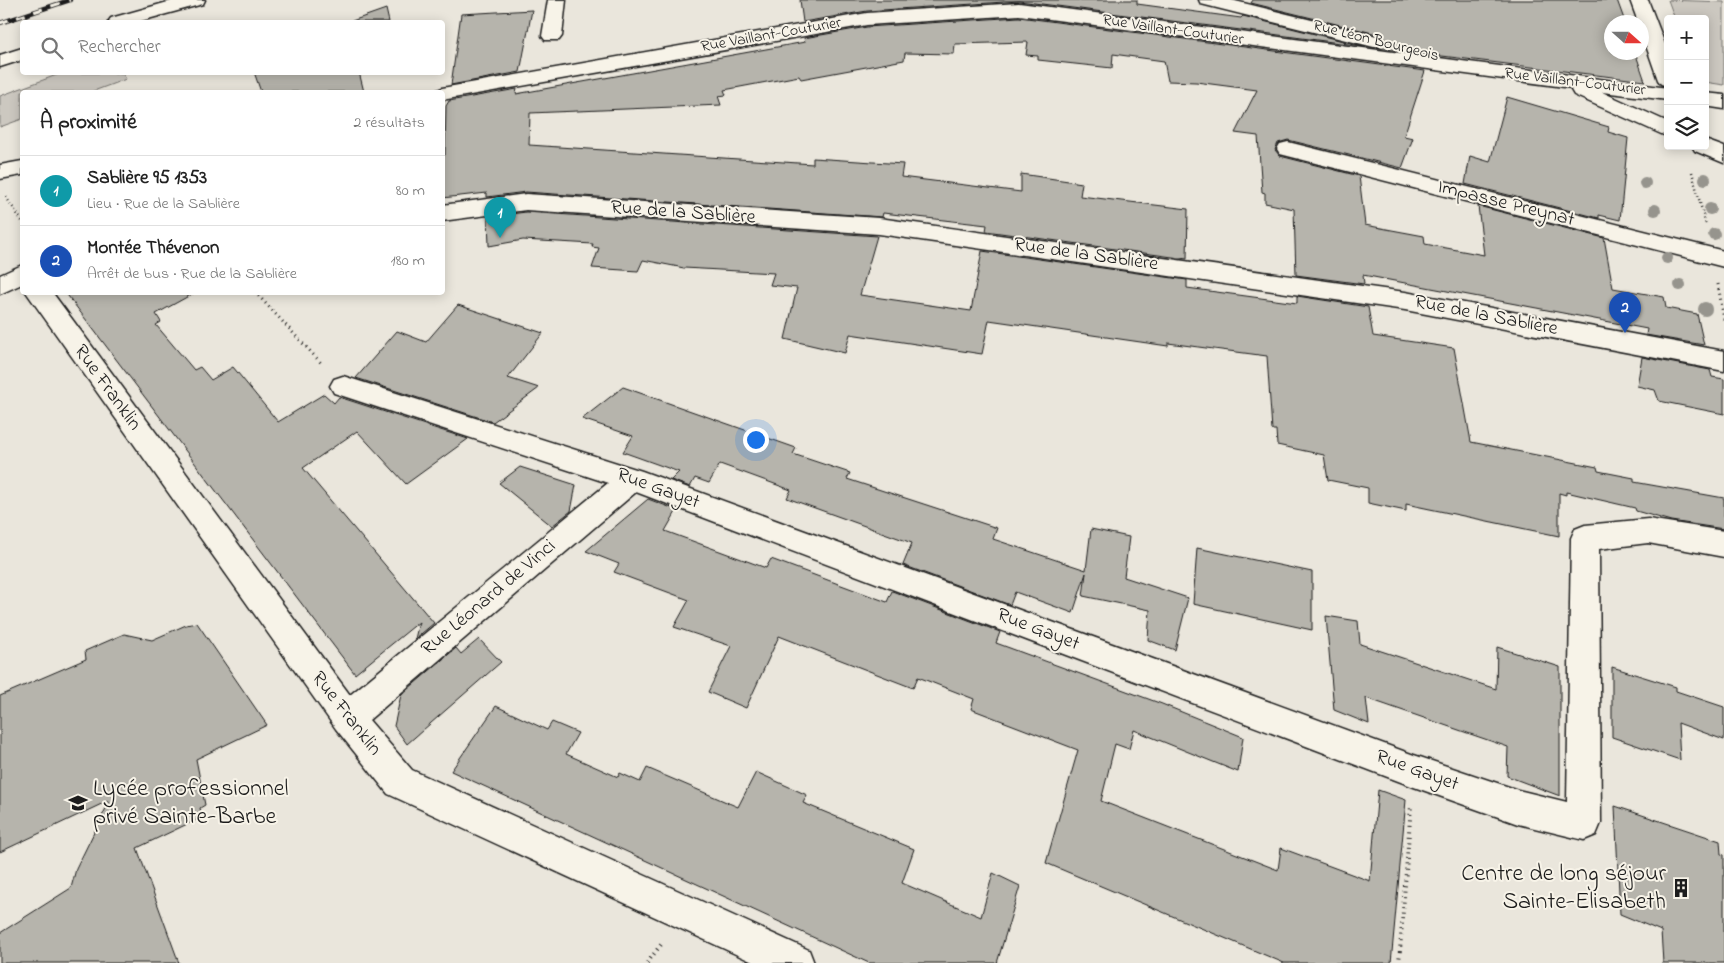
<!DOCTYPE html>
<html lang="fr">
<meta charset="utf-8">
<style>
:root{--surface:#fff;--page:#f2f2f2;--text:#222;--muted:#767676;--line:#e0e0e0;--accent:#ea580c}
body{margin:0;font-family:"Indie Flower",sans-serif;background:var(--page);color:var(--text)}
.controls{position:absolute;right:15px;top:15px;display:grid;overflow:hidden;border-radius:5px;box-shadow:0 2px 12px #0003}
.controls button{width:45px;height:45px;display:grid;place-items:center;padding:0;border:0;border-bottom:1px solid var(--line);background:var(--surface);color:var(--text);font:25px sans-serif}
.compass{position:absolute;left:1604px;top:15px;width:45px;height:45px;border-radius:50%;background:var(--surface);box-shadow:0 2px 12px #0003;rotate:111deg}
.you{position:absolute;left:755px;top:439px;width:18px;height:18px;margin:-12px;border:4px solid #fff;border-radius:50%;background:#1a73e8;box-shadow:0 0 0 8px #1a73e833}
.badge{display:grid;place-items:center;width:32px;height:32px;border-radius:50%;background:var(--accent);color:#fff;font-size:16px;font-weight:700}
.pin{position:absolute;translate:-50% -41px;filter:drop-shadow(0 1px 2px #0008)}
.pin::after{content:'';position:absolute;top:26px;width:18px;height:15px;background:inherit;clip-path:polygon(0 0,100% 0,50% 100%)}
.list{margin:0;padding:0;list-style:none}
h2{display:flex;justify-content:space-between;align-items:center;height:65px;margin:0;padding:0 20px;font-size:21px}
h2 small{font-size:16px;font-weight:400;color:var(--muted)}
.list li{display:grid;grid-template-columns:32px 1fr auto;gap:15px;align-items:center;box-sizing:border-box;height:70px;padding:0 20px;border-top:1px solid var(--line)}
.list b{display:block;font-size:19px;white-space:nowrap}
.list p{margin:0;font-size:16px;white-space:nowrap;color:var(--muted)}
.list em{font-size:16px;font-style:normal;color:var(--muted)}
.icon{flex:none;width:28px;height:28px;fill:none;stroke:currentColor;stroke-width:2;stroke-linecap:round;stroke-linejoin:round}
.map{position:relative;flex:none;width:1724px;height:963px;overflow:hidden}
.search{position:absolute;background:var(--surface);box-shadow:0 2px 12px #0003;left:20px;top:20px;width:425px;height:55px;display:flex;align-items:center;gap:12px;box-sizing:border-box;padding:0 18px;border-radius:5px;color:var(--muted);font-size:19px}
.panel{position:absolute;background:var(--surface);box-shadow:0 2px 12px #0003;left:20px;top:90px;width:425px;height:205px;border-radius:5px}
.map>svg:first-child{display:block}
</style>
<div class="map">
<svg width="1724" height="963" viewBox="0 0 1724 963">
<rect width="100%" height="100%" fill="#eae6dc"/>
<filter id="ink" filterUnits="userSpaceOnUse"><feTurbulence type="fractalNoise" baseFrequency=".02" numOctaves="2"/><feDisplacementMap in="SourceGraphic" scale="10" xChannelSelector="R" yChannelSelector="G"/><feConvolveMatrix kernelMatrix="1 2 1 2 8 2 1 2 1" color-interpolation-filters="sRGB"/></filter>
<g filter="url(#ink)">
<!-- green -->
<g fill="#ccc8c0" stroke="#74726e">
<polygon points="1668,0 1724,2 1724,85 1705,82 1705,19 1675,19"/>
<polygon points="62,73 122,73 126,79 91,92 22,92 22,119 0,127 0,96"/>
</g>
<!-- building -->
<g fill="#b6b4ac" stroke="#1c1c1c">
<polygon points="800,0 1137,0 1137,4 1241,18 1243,16 1363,46 1019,1 867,11 803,22"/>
<polygon points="1253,0 1617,0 1625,22 1612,22 1612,52 1635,52 1645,81 1377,48 1382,46 1386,41 1381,35 1251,3"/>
<polygon points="386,9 389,22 349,22"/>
<polygon points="532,10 520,72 451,85 461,14"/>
<polygon points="1019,17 1425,71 1404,136 1413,138 1402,168 1288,140 1278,143 1275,150 1280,156 1359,176 1365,225 1424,236 1425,244 1484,255 1478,206 1604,238 1613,288 1664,297 1666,308 1697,314 1704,345 1646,335 1647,329 1363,275 1364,284 1296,275 1294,209 1265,203 1265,193 1262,192 1258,136 1235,133 1257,90 1196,82 1168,81 1164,61 1113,54 1112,68 1038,60 1038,56 1026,55 1028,42 955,44 954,54 905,53 904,60 801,79 799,76 724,90 726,95 718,96 721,105 530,113 529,145 813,164 813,158 903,164 901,177 1021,192 1021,174 1082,183 1080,196 1188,209 1187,259 986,231 987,225 883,213 882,217 526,192 487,197 487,193 442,198 442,155 445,155 446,106 449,101 517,89 516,94 805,42 804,38 867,27"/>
<polygon points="254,72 359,72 364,92 261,92"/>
<polygon points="1507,97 1609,127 1608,132 1628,138 1620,220 1599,215 1599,218 1465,184 1470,156 1490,162"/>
<polygon points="526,212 877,236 860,295 971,311 982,251 1187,280 1187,288 1297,303 1297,296 1368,307 1373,336 1454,348 1471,442 1597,467 1598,471 1634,478 1634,482 1724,498 1724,529 1671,521 1636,511 1635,508 1566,492 1566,495 1559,493 1559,536 1406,504 1406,511 1368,503 1368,488 1328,480 1324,455 1277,445 1276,430 1272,430 1267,356 1168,343 1168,346 989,320 982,354 850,334 845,353 785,339 797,288 770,285 774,273 684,268 643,260 638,271 592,268 599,248 592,247 593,244 523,240 489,246 488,217"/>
<polygon points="65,292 196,292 156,314 161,322 156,325 194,370 200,367 211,380 233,367 278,422 324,394 334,403 339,397 468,439 406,484 357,431 303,468 434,623 415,639 419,622 355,674"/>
<polygon points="458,305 543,333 508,378 539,388 493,422 356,378 397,331 426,342"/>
<polygon points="1642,357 1710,370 1712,377 1724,379 1724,414 1659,401 1655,390 1637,386"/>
<polygon points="623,387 796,448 793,454 850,473 847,479 997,528 993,539 1086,570 1091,529 1129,537 1124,577 1188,598 1175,650 1148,640 1150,610 1083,596 1086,573 1073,613 1015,592 1010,605 903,565 912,543 787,498 791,490 720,464 709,483 695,478 690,487 671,480 679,472 623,452 633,436 582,419"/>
<polygon points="520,467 576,485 571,511 552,526 499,483"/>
<polygon points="648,499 677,510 665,531 766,568 771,559 887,602 892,591 1000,632 996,643 1162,704 1243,737 1238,772 1134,730 1129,749 1115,744 1101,801 1278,870 1281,848 1370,881 1378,790 1406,800 1391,963 1284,963 1046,863 1078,750 971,709 974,699 918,677 913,688 779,636 746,708 708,692 731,646 674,627 689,600 614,572 619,564 586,551"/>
<polygon points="1197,548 1312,572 1312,630 1193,604"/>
<polygon points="1326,616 1358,621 1360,644 1496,689 1497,647 1560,667 1560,796 1507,776 1508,747 1366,698 1369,724 1334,710"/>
<polygon points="197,623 267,725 196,759 205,805 200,808 202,817 137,848 179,963 0,963 0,933 71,888 76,869 110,800 0,852 0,696 86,659 85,651 124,634 152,640 186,625"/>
<polygon points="479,639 501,662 407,744 394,726 401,695 456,648 461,654"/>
<polygon points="1612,667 1676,687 1676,691 1724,707 1724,740 1678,723 1680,760 1612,737"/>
<polygon points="496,706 547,730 552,722 578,733 566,754 618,777 620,773 640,782 647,768 738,807 756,772 807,795 803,803 914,849 902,883 981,917 993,873 1020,886 997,963 869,963 451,771"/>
<polygon points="1615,806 1720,841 1721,854 1724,855 1724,963 1663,963 1661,931 1620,914"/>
</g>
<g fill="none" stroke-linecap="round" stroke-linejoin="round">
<!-- minor casing -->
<g stroke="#1c1c1c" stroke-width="3">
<g id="minor">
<polygon points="548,0 566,0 562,36 559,40 545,40 542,36"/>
<polygon points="1199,0 1231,0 1381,37 1384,41 1381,45 1374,47 1201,4"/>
<polygon points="1630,0 1648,0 1668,52 1668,86 1661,84 1658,80 1642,34 1642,22 1638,22"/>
<polygon points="1019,3 1668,88 1668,100 1602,92 1668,122 1668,137 1574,95 1571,90 1572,88 1019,15 867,25 442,100 442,92 433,92 442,88 867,13"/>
<polygon points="1705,93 1724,95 1724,109 1705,106"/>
<polygon points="1705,140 1724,147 1724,163 1695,151 1692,146 1705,146"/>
<polygon points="1288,142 1724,251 1724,267 1280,154 1277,149 1280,144"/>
<polygon points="22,161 22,175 0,179 0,165"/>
<polygon points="526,194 879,218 1405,292 1724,351 1724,371 1405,310 879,234 526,210 442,221 442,205"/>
<polygon points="22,265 22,284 0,294 0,275"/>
<polygon points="26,292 52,292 350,695 608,483 334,393 330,386 334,379 343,376 642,471 1414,755 1518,790 1567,802 1571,538 1575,529 1585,525 1648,519 1724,531 1724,557 1648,543 1599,549 1601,823 1596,835 1584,840 1518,824 1414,787 636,492 369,720 412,770 809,950 814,963 755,963 388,794 336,729"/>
</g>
</g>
<!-- major casing -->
<g stroke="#1c1c1c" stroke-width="3">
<g id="major">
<polygon points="175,0 205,0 203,4 137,22 108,22 111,18"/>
<polygon points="22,48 22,60 0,67 0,55"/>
</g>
</g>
<!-- path-far2 -->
<g stroke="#1c1c1c" stroke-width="2.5" stroke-dasharray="1 3" stroke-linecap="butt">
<polyline points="1692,172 1706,226"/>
<polyline points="6,197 22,221"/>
</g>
<!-- path-far1 -->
<g stroke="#1c1c1c" stroke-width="3" stroke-dasharray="1 4" stroke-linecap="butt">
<polyline points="1718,284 1724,320"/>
<polyline points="255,292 323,365"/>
</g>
<!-- path -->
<g stroke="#1c1c1c" stroke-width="4" stroke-dasharray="1 4.5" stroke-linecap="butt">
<polyline points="647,963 663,942"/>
<polyline points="1399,963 1411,806"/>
</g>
<!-- minor -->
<use href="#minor" fill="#f7f3e8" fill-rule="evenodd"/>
<!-- major -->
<use href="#major" fill="#f7f3e8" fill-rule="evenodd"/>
<!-- rail casing -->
<g stroke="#1c1c1c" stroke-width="4.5">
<polyline id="rail" points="0,23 70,0"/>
</g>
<!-- rail -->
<use href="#rail" stroke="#f7f3e8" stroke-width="3" stroke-dasharray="9" stroke-linecap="butt"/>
</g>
<!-- trees -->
<g fill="#96948d">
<circle cx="1705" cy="179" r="6"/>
<circle cx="1645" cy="183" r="6"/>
<circle cx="1710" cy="209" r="6"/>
<circle cx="1655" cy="210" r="6"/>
<circle cx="1714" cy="234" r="6"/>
<circle cx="1667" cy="258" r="6"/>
<circle cx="1680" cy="285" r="6"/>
<circle cx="1705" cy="309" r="7"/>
</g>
</g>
<!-- icons -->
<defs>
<g id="school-bare" transform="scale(1.5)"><path d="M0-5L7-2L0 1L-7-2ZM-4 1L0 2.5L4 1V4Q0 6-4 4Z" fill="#1c1c1c" stroke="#f7f3e8" stroke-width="2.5" paint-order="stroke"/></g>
<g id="building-bare" transform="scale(1.5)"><path d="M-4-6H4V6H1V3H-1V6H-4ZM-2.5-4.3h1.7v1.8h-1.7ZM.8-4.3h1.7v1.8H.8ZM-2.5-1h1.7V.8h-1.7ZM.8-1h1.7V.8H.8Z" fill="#1c1c1c" stroke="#f7f3e8" stroke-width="2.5" paint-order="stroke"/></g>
</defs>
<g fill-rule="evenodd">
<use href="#school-bare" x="78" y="803"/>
<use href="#building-bare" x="1681" y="888"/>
</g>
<g text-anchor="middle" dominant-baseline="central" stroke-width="4" stroke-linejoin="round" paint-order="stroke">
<!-- far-street labels -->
<g font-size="16" fill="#1c1c1c" stroke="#f7f3e8">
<text transform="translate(1173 30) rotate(8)">Rue Vaillant-Couturier</text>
<text transform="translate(771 35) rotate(-10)">Rue Vaillant-Couturier</text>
<text transform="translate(1376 41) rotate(14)">Rue Léon Bourgeois</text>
<text transform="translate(1575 82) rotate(7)">Rue Vaillant-Couturier</text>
</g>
<!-- street labels -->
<g font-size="20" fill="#1c1c1c" stroke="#f7f3e8">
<text transform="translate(1506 204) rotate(14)">Impasse Preynat</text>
<text transform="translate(683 213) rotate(4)">Rue de la Sablière</text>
<text transform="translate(1086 255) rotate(8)">Rue de la Sablière</text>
<text transform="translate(1486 316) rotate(11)">Rue de la Sablière</text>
<text transform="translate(107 388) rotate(54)">Rue Franklin</text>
<text transform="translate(658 489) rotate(20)">Rue Gayet</text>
<text transform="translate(489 598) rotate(-40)">Rue Léonard de Vinci</text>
<text transform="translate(1038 630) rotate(21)">Rue Gayet</text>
<text transform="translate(346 714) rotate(52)">Rue Franklin</text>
<text transform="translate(1417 771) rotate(20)">Rue Gayet</text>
</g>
<!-- near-poi labels -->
<g font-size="24" fill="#1c1c1c" stroke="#f7f3e8" text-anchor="start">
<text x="93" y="789">Lycée professionnel<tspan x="93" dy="28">privé Sainte-Barbe</tspan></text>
<text x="1666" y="874" text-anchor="end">Centre de long séjour<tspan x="1666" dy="28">Sainte-Elisabeth</tspan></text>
</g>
</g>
</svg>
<div class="controls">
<button>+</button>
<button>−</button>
<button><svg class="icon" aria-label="layers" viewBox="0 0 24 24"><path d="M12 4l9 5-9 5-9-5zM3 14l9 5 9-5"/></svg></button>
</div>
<svg class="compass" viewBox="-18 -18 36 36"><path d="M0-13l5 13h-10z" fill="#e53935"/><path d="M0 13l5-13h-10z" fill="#767676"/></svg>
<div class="you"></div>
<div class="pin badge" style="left:500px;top:238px;background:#0f9aa8">1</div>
<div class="pin badge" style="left:1625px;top:333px;background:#1a4fb4">2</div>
<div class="search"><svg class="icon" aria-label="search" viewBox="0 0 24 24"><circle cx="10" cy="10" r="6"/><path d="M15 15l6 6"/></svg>Rechercher</div>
<section class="panel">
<h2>À proximité<small>2 résultats</small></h2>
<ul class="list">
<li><span class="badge" style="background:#0f9aa8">1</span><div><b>Sablière 95 1353</b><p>Lieu · Rue de la Sablière</p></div><em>80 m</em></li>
<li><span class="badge" style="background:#1a4fb4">2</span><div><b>Montée Thévenon</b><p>Arrêt de bus · Rue de la Sablière</p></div><em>180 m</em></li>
</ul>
</section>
</div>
